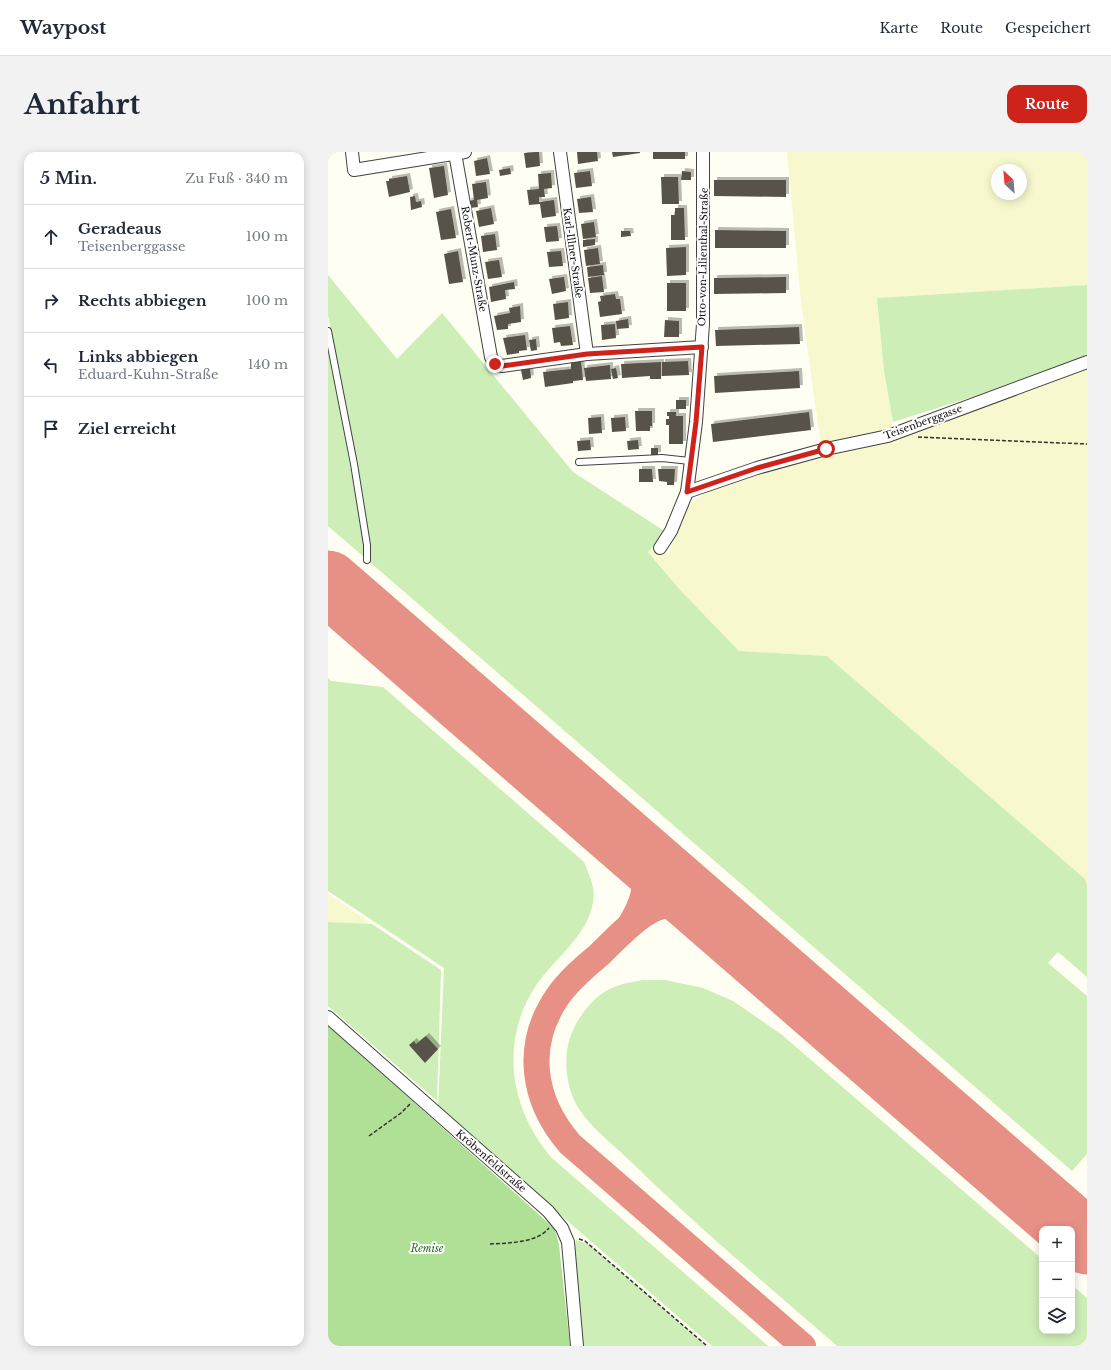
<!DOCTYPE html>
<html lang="de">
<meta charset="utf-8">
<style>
:root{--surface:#fff;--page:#f2f2f3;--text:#1f2937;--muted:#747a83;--line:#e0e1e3;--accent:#cd231a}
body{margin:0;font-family:"Libre Baskerville",serif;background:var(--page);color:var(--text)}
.controls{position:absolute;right:12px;bottom:12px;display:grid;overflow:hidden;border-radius:8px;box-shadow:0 2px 10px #0003}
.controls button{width:36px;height:36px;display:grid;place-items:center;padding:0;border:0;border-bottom:1px solid var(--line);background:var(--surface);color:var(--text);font:20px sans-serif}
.compass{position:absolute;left:663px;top:12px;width:36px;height:36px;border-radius:50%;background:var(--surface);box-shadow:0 2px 10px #0003;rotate:334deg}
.stop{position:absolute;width:12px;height:12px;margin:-9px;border:3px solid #cd231a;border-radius:50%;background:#fff}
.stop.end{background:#cd231a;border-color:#fff;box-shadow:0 1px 4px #0008}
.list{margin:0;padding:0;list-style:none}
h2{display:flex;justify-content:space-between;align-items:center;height:52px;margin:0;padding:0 16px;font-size:17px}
h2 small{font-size:13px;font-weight:400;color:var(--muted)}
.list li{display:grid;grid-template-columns:26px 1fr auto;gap:12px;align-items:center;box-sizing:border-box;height:64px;padding:0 16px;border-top:1px solid var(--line)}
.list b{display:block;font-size:15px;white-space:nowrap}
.list p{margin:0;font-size:13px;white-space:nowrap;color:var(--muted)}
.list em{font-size:13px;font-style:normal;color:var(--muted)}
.icon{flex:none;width:22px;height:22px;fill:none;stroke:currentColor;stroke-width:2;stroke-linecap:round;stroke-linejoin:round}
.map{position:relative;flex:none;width:759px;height:1194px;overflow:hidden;border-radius:12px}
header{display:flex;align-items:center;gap:24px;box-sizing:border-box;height:56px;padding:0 20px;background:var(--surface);border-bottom:1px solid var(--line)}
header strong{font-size:19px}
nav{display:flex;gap:22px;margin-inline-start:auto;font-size:14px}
.intro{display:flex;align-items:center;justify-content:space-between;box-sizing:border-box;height:96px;padding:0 24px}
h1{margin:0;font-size:28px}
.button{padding:10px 18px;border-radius:12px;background:var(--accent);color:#fff;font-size:14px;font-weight:700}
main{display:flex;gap:24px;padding:0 24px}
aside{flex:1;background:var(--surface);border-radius:12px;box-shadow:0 2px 10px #0003}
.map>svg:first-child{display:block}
</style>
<header>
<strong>Waypost</strong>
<nav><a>Karte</a><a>Route</a><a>Gespeichert</a></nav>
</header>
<div class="intro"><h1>Anfahrt</h1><a class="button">Route</a></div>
<main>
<aside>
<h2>5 Min.<small>Zu Fuß · 340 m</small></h2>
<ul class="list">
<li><svg class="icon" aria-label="ahead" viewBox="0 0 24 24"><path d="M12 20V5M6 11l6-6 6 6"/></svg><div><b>Geradeaus</b><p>Teisenberggasse</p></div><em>100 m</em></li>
<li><svg class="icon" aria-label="right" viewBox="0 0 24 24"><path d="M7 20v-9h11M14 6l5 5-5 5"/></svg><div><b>Rechts abbiegen</b></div><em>100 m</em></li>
<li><svg class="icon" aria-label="left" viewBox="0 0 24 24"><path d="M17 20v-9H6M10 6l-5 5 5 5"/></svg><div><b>Links abbiegen</b><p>Eduard-Kuhn-Straße</p></div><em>140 m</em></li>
<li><svg class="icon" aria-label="arrive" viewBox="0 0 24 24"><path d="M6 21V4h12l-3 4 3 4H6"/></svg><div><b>Ziel erreicht</b></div></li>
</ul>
</aside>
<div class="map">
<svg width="759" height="1194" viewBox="0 0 759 1194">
<defs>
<filter id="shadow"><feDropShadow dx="3" dy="-3" stdDeviation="0" flood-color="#0004"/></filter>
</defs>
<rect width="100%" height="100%" fill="#fffef2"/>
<!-- farmland -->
<g fill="#f8f8ce" fill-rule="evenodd">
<path d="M459 0H759V133L549 146 556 219 565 270 563 278 493 294 473 150ZM669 18H693V42H669Z"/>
<polygon points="759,212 759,733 757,727 499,504 411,499 353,439 320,399 327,394 340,402 356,359 366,348 394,331 549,289"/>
<polygon points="0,742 44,772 0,770"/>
</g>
<!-- green -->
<g fill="#ceeeb7">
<polygon points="0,123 69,207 114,161 245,320 338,380 320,400 353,439 411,499 499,504 757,727 759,733 759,825 730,800 720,811 759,844 759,1002 744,1019 43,411 43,395 30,314 0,163"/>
<polygon points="759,133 759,205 673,236 565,270 556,219 549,146"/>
<polygon points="0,195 34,378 36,405 0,374"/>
<path d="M0 526 3 529 55 535 256 710C261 723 268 736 265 750 260 784 227 806 209 832 171 888 181 956 224 1006L440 1194H384L110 957 116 816 0 739Z"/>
<polygon points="0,770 44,772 113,818 109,949 0,854"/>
<path d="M315 828H337L375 836 405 849 453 882 714 1107V1179H744V1133L759 1146V1194H509C438 1132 366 1072 299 1006 281 989 257 971 246 948 235 922 235 891 251 867 269 840 283 833 315 828Z"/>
<polygon points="248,1088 260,1092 378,1194 254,1194 245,1106"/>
</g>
<!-- forest -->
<polygon fill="#afe095" points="0,873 227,1077 231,1093 242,1194 0,1194"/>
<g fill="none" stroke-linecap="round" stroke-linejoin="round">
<!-- taxiway -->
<g stroke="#e69086" stroke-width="26">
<path d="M375 757C363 755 349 752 336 754 314 757 287 788 271 803 257 815 241 828 230 844 196 893 204 948 242 992L475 1194"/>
<path d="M302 773C322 739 320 729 303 694"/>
</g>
<!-- runway -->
<polyline stroke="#e69086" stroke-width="65" points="0,431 759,1090"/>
</g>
<!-- building -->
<g fill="#59524a" filter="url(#shadow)">
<polygon points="208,0 211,0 212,14 198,16 196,1"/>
<polygon points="249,0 269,0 270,9 250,12"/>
<polygon points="284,0 312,0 312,1 285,5"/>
<rect x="325" y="0" width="32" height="7"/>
<polygon points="159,6 162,22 148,24 146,9"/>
<polygon points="116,14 120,43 106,46 101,16"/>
<polygon points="182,16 183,22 172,24 171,18"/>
<polygon points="262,19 264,34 248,36 246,21"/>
<polygon points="354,19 363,20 363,28 353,28"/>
<polygon points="223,21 224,36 216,37 217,45 211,45 211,50 226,48 228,64 214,66 212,52 201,53 199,38 211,37 210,22"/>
<polygon points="79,24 82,40 61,45 58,29 61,29 61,27"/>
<polygon points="333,25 350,25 351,52 334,52"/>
<polygon points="386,28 458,28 458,45 386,44"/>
<polygon points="158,30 160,46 149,48 150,55 142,56 140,49 146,48 144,32"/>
<polygon points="87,44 88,50 93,49 94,55 83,58 82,45"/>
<polygon points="263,45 265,60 251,61 249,47"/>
<polygon points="163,56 166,72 151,75 148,59"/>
<polygon points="347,56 356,56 357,88 343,88 343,63 347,63"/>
<polygon points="123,57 128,86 113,88 108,60"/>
<polygon points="266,70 268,85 255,87 253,72"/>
<polygon points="229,74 231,89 218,90 216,75"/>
<polygon points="387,78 458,79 458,96 387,96"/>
<polygon points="293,79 302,79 303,84 293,85"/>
<polygon points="167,82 169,98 155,100 153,84"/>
<polygon points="267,87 267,93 255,95 255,88"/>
<polygon points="358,95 358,123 339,124 338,96"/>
<polygon points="270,96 272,112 258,114 256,98"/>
<polygon points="130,99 135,130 121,132 116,102"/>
<polygon points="233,99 235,114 221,115 219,100"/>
<polygon points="171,108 174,125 160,127 157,110"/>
<polygon points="275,113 276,123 260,125 259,115"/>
<polygon points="274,124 276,140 262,141 260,126"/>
<polygon points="236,125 238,139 224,142 221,127"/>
<polygon points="458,125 458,141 386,142 386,126"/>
<polygon points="186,130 187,137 177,138 178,147 163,150 161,135"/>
<rect x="339" y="131" width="19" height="28"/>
<polygon points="287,142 288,147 292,147 294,162 272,165 270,150 273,149 272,144"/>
<polygon points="240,150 241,166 227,168 225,152"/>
<polygon points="192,154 193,170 180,172 180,177 169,178 166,164 182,161 181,156"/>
<polygon points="300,167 301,176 289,177 288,169"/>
<polygon points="337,168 351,169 351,185 336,185"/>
<polygon points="287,172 288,186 274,188 273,173"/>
<polygon points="242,174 245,193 233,194 232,190 226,191 224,176"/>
<polygon points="471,175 472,192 388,194 387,178"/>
<polygon points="197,183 199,198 191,199 191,201 179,203 175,186"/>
<polygon points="208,187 209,198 203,199 201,188"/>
<polygon points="253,209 255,228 245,229 245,231 217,235 215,220 243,217 243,211"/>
<polygon points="360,209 361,223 334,224 334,210"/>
<polygon points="333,210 333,227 322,227 322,224 294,226 293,212"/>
<polygon points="282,213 283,227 258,229 256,216"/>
<polygon points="202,216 203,226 195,228 193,218"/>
<polygon points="288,216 290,226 285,227 283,217"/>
<polygon points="471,219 472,236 387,241 386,224"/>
<rect x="348" y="248" width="10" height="9"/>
<polygon points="307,259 324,259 324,274 322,274 322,279 308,279"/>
<polygon points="339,260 348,260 348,264 355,264 355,292 341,292 341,273 338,273 338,267 341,267 341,264 339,264"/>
<polygon points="481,260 483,278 385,290 383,272"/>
<polygon points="273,265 274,281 261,282 260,266"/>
<polygon points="297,265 298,279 284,280 283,266"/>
<polygon points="262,288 263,298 250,299 249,289"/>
<polygon points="310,288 311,297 300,298 299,289"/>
<polygon points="323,296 330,296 330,303 323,304"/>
<polygon points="311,317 324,317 325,330 311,330"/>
<polygon points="330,317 347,317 346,333 339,333 339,330 331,329"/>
<polygon points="98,884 110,897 97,911 81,893 86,889 88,892"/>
</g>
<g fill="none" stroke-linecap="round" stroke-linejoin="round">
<!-- service casing -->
<g stroke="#424242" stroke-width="8">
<g id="service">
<polyline points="0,179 26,312 39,393 39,408"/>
<polyline points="251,310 334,306 362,309"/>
</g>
</g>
<!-- minor casing -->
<g stroke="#424242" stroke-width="14">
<g id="minor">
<polyline points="24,0 26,18 137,0"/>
<polyline points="232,0 259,202"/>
<polyline points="127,1 163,205 167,212 174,214 259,202 374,195"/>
<polyline points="359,340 429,316 498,297 560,284 759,210"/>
<polyline points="332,396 343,379 359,340 368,270 375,172 375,0"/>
<polyline points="0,865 220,1059 234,1076 240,1090 249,1194"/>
</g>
</g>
<!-- path -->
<g stroke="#313131" stroke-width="1.5" stroke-dasharray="4 2" stroke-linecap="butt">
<polyline points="590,285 759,292"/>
<polyline points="41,984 73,961 83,951"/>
<polyline points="251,1087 257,1089 379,1194"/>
<path d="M162 1092C180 1091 209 1091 221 1076"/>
</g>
<!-- service -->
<use href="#service" stroke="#fff" stroke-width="6"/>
<!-- minor -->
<use href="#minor" stroke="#fff" stroke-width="12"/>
</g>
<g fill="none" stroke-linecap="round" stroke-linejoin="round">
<!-- route -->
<polyline stroke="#cd231a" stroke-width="5" points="167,212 174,214 259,202 374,195 368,270 359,340 429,316 498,297"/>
</g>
<g text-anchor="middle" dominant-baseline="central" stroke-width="4" stroke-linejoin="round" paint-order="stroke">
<!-- street labels -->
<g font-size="10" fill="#0f0f0f" stroke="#fff">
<text transform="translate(245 101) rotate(82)">Karl-Illner-Straße</text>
<text transform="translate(375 105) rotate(-89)">Otto-von-Lilienthal-Straße</text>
<text transform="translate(146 107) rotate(80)">Robert-Munz-Straße</text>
<text transform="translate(595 270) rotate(-20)">Teisenberggasse</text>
<text transform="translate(163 1009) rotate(41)">Kröbenfeldstraße</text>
</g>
<!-- park labels -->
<g font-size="10" font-style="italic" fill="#226e19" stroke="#fff">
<text x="99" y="1096">Remise</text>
</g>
</g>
</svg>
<div class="controls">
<button>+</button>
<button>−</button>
<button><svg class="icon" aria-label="layers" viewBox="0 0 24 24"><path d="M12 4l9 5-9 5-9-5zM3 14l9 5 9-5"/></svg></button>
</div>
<svg class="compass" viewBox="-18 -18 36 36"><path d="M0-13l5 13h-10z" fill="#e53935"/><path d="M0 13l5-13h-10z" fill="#747a83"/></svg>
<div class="stop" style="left:498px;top:297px"></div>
<div class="stop end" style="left:167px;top:212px"></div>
</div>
</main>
